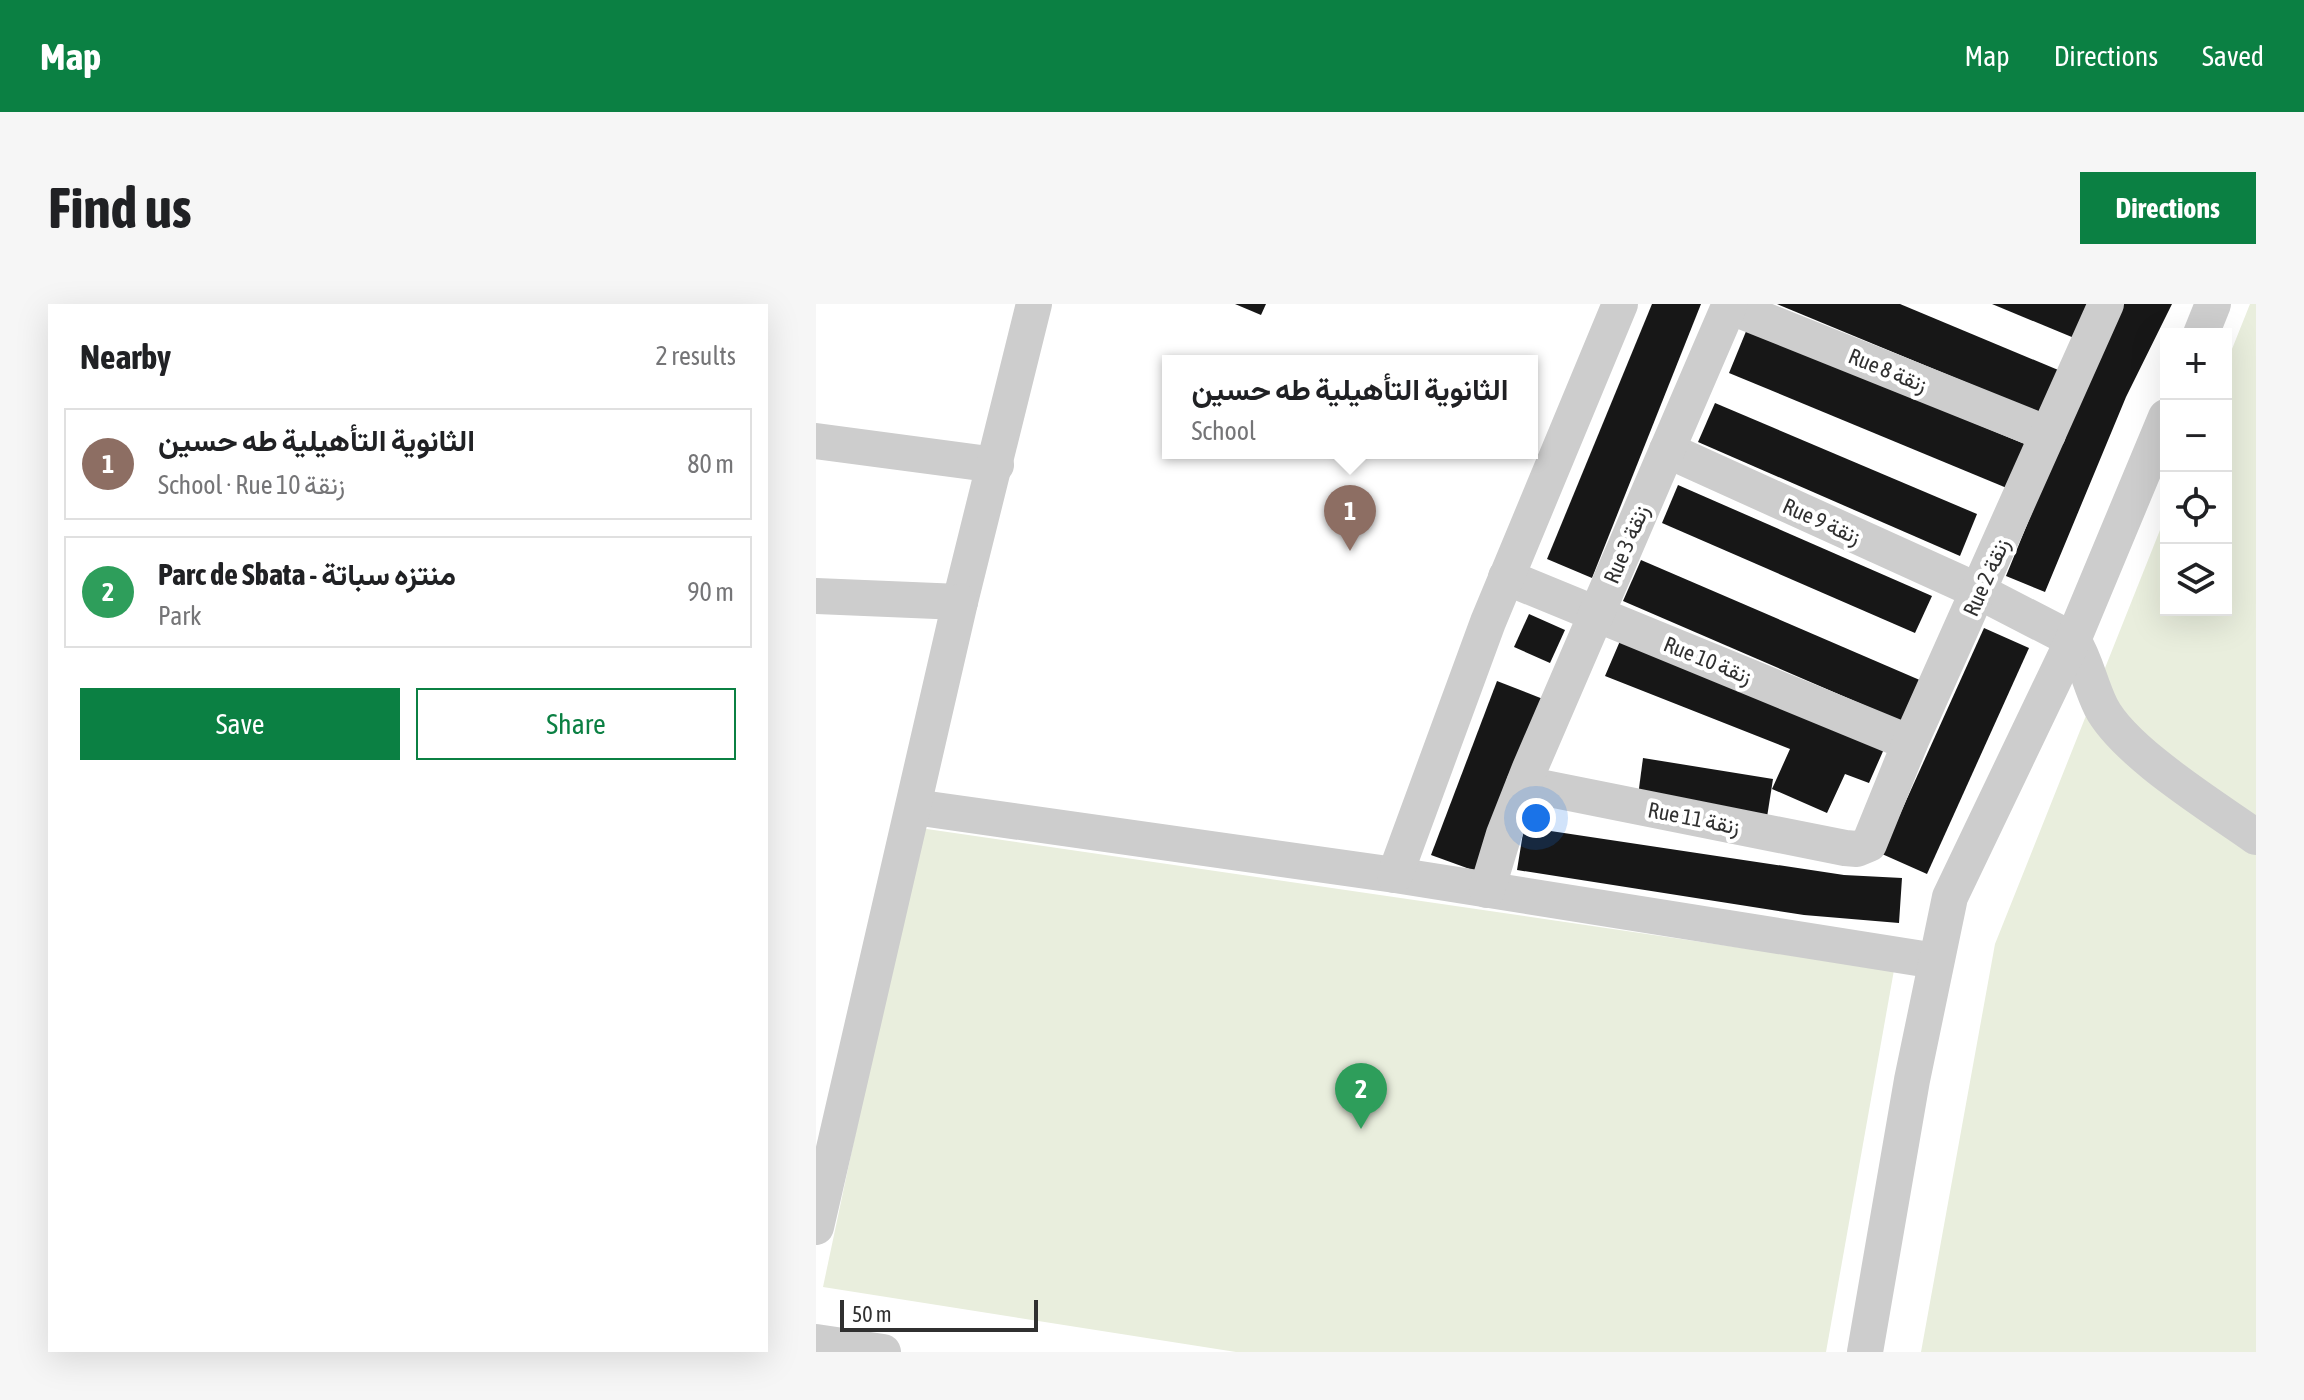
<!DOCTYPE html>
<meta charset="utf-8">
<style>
:root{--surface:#fff;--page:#f6f6f6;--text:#202124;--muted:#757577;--line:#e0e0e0;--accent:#0b8043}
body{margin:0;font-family:"Asap Condensed",Vazirmatn,sans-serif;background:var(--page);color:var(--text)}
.controls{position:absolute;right:24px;top:24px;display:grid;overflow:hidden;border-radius:0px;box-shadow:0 8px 32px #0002}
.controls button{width:72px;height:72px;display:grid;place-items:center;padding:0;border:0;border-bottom:2px solid var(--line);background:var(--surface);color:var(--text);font:40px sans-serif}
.scale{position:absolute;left:24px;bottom:20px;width:198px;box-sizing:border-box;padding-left:8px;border:4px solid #303030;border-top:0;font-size:22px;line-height:28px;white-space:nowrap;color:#303030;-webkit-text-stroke:6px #fff;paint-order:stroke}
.you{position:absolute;left:720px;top:514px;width:28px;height:28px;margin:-20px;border:6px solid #fff;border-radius:50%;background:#1a73e8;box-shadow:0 0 0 12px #1a73e833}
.badge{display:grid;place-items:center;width:52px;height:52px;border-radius:50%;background:var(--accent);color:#fff;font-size:26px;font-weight:700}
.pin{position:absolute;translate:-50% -66px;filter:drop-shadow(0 2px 4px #0008)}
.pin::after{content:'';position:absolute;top:42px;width:28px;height:24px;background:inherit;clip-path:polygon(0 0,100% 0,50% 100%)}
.popup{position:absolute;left:346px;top:51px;width:376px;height:104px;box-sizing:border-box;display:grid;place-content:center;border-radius:0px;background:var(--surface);filter:drop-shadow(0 2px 6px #0005);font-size:26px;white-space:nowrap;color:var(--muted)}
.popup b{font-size:30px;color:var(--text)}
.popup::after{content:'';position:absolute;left:50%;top:100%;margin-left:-16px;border:16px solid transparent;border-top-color:var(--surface)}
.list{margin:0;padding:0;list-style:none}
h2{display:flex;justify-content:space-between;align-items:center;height:104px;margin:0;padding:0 32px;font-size:34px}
h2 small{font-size:26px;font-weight:400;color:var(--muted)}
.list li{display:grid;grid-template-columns:52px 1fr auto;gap:24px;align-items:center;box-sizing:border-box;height:112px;margin:0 16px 16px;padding:0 16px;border:2px solid var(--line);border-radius:0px}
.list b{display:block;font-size:30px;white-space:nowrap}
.list p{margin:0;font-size:26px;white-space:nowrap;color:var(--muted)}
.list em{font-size:26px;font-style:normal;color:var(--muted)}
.actions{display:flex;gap:16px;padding:24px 32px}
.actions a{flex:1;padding:18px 0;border:2px solid var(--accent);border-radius:0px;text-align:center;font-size:28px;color:var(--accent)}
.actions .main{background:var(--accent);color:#fff}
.icon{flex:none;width:44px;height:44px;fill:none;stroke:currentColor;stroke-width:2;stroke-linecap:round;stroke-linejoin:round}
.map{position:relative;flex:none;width:1440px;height:1048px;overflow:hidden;border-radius:0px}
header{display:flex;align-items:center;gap:48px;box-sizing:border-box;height:112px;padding:0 40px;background:var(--accent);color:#fff}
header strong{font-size:38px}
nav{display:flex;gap:44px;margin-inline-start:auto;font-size:28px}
.intro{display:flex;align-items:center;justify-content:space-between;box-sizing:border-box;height:192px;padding:0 48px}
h1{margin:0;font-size:56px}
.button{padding:20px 36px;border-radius:0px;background:var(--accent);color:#fff;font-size:28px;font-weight:700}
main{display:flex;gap:48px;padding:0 48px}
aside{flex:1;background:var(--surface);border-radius:0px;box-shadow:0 8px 32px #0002}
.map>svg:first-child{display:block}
</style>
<header>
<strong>Map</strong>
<nav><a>Map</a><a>Directions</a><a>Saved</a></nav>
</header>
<div class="intro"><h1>Find us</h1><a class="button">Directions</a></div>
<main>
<aside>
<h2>Nearby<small>2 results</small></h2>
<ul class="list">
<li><span class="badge" style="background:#8d6e63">1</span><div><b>الثانوية التأهيلية طه حسين</b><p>School · Rue 10 زنقة</p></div><em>80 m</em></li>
<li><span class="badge" style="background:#2e9e5b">2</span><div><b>Parc de Sbata - منتزه سباتة</b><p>Park</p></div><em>90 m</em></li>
</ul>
<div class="actions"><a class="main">Save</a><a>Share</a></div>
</aside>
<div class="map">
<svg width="1440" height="1048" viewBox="0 0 1440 1048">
<rect width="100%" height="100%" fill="#fff"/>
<!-- green -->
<g fill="#e9eedd">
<polygon points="1434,0 1440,0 1440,1048 1105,1048 1179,640 1350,211 1350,306 1410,306 1410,60"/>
<polygon points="104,524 1078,666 1010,1048 420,1048 7,983"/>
</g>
<!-- building -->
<g fill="#171717">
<polygon points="419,0 450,0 445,11"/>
<polygon points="836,0 885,0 776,274 731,255"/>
<polygon points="961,0 1084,0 1247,68 1229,111"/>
<polygon points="1176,0 1278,0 1263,36"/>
<polygon points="1307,0 1356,0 1310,93 1229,288 1190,272 1258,106"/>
<polygon points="931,25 1216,143 1198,187 913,69"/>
<polygon points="899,99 1161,210 1144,252 882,138"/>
<polygon points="862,181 1116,292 1099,329 846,219"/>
<polygon points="825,256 1106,377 1087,418 807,297"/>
<polygon points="713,310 749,326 734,359 698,343"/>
<polygon points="1168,324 1213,344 1111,570 1066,550"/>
<polygon points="804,337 1068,445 1053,479 1029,470 1011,509 956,485 974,445 789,372"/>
<polygon points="681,377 727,395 662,568 615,551"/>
<polygon points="827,454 957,475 951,513 822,492"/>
<polygon points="708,523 1028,571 1086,574 1083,619 988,611 701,566"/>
</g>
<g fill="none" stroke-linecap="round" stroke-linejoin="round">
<!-- minor -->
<g stroke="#cdcdcd" stroke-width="36">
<polyline points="913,2 1232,130"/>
<polyline points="1385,30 1397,0"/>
<polyline points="0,137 180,161"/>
<path d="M851 146 1162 287 1257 336C1270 357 1274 381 1285 403 1308 448 1398 503 1440 533"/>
<polyline points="690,273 1094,439"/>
<polyline points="0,292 144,298 218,0"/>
<polyline points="708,480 1029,544 1041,545 1053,540 1094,439 1290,0"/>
<polyline points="98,503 579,571 1120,657"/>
<polyline points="579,571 672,318 804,0"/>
<polyline points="671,586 688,530 714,464 914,0"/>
<polyline points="0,923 144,298"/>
<polyline points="0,1038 67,1048"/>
<polyline points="1049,1048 1096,776 1134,593 1257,336 1350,113"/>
</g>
</g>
<g text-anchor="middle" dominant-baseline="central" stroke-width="8" stroke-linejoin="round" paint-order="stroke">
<!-- street labels -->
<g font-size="22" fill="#303030" stroke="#fff">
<text transform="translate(1072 66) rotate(22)">Rue 8 زنقة</text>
<text transform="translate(1006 217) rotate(24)">Rue 9 زنقة</text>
<text transform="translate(810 240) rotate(-67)">Rue 3 زنقة</text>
<text transform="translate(1170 273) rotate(-66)">Rue 2 زنقة</text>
<text transform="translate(892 356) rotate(22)">Rue 10 زنقة</text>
<text transform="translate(878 514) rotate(11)">Rue 11 زنقة</text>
</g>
</g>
</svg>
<div class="controls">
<button>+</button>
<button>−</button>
<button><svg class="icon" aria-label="locate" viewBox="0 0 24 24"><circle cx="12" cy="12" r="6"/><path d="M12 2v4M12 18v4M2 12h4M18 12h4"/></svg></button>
<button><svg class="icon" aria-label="layers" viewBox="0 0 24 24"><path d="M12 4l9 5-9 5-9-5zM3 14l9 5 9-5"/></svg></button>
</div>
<div class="scale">50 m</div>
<div class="you"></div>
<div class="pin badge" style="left:534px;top:247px;background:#8d6e63">1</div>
<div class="popup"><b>الثانوية التأهيلية طه حسين</b>School</div>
<div class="pin badge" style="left:545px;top:825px;background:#2e9e5b">2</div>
</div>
</main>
